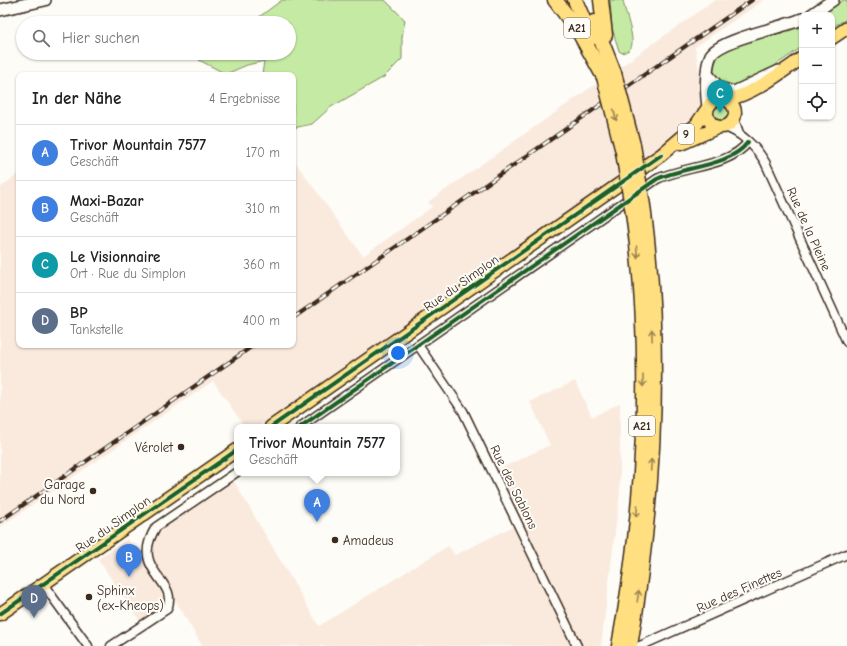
<!DOCTYPE html>
<html lang="de">
<meta charset="utf-8">
<style>
:root{--surface:#fff;--page:#f2f2f2;--text:#202124;--muted:#757577;--line:#e0e0e0;--accent:#3b2a1e}
body{margin:0;font-family:"Comic Neue",sans-serif;background:var(--page);color:var(--text)}
.controls{position:absolute;right:12px;top:12px;display:grid;overflow:hidden;border-radius:8px;box-shadow:0 1px 3px #0004}
.controls button{width:36px;height:36px;display:grid;place-items:center;padding:0;border:0;border-bottom:1px solid var(--line);background:var(--surface);color:var(--text);font:20px sans-serif}
.you{position:absolute;left:398px;top:353px;width:14px;height:14px;margin:-10px;border:3px solid #fff;border-radius:50%;background:#1a73e8;box-shadow:0 0 0 6px #1a73e833}
.badge{display:grid;place-items:center;width:26px;height:26px;border-radius:50%;background:var(--accent);color:#fff;font-size:13px;font-weight:700}
.pin{position:absolute;translate:-50% -33px;filter:drop-shadow(0 1px 2px #0008)}
.pin::after{content:'';position:absolute;top:21px;width:14px;height:12px;background:inherit;clip-path:polygon(0 0,100% 0,50% 100%)}
.popup{position:absolute;left:234px;top:424px;width:166px;height:52px;box-sizing:border-box;display:grid;place-content:center;border-radius:8px;background:var(--surface);filter:drop-shadow(0 1px 3px #0005);font-size:13px;white-space:nowrap;color:var(--muted)}
.popup b{font-size:15px;color:var(--text)}
.popup::after{content:'';position:absolute;left:50%;top:100%;margin-left:-8px;border:8px solid transparent;border-top-color:var(--surface)}
.list{margin:0;padding:0;list-style:none}
h2{display:flex;justify-content:space-between;align-items:center;height:52px;margin:0;padding:0 16px;font-size:17px}
h2 small{font-size:13px;font-weight:400;color:var(--muted)}
.list li{display:grid;grid-template-columns:26px 1fr auto;gap:12px;align-items:center;box-sizing:border-box;height:56px;padding:0 16px;border-top:1px solid var(--line)}
.list b{display:block;font-size:15px;white-space:nowrap}
.list p{margin:0;font-size:13px;white-space:nowrap;color:var(--muted)}
.list em{font-size:13px;font-style:normal;color:var(--muted)}
.icon{flex:none;width:22px;height:22px;fill:none;stroke:currentColor;stroke-width:2;stroke-linecap:round;stroke-linejoin:round}
.map{position:relative;flex:none;width:847px;height:646px;overflow:hidden}
.search{position:absolute;background:var(--surface);box-shadow:0 1px 3px #0004;left:16px;top:16px;width:280px;height:44px;display:flex;align-items:center;gap:10px;box-sizing:border-box;padding:0 14px;border-radius:22px;color:var(--muted);font-size:15px}
.panel{position:absolute;background:var(--surface);box-shadow:0 1px 3px #0004;left:16px;top:72px;width:280px;height:276px;border-radius:8px}
.map>svg:first-child{display:block}
</style>
<div class="map">
<svg width="847" height="646" viewBox="0 0 847 646">
<rect width="100%" height="100%" fill="#fdfcf7"/>
<filter id="ink" filterUnits="userSpaceOnUse"><feTurbulence type="fractalNoise" baseFrequency=".025" numOctaves="2"/><feDisplacementMap in="SourceGraphic" scale="8" xChannelSelector="R" yChannelSelector="G"/><feConvolveMatrix kernelMatrix="1 2 1 2 8 2 1 2 1" color-interpolation-filters="sRGB"/></filter>
<g filter="url(#ink)">
<!-- built -->
<g fill="#faeade">
<polygon points="715,0 764,0 695,47 703,95 702,108 681,135 257,427 245,427 213,381 0,527 0,188 19,173 19,345 293,345 293,159 363,256 432,207 428,202"/>
<polygon points="575,381 592,417 620,403 620,492 601,646 202,646 151,558 152,541 157,531 232,478 319,626 448,546 455,555 522,522 497,470 550,445 530,402"/>
<polygon points="127,539 163,590 165,598 161,607 140,621 98,559"/>
</g>
<!-- green -->
<g fill="#c5eaa4" stroke="#808a61">
<polygon points="282,0 385,0 405,20 402,37 402,59 384,77 331,107 312,124 293,128 293,75 262,75 264,61 247,65 226,74 199,60 209,53 289,53 289,23 251,23"/>
<path d="M610 0H623C624 11 637 41 630 49 628 51 625 52 622 53L619 51 612 28Z"/>
<polygon points="843,0 847,0 847,19 832,27 832,15 821,15"/>
<path d="M802 25V47L751 82 726 88 714 73C713 65 717 56 723 51 741 39 780 35 802 25Z"/>
<circle cx="721" cy="113" r="9"/>
</g>
<g fill="none" stroke-linecap="round" stroke-linejoin="round">
<!-- street casing -->
<g stroke="#3b2a1e" stroke-width="11">
<g id="street">
<polyline points="734,119 739,133"/>
<path d="M724 127C741 132 756 147 765 162L847 342"/>
<polyline points="418,345 463,411 577,646"/>
<path d="M300 427 657 179C684 166 730 167 748 142"/>
<polyline points="43,584 88,646"/>
<path d="M111 646 167 609C180 579 128 572 156 527L237 472"/>
<polyline points="640,646 847,554"/>
</g>
</g>
<!-- secondary casing -->
<g stroke="#3b2a1e" stroke-width="14">
<g id="secondary">
<polyline points="0,10 45,0"/>
<polyline points="811,15 833,0"/>
<polyline points="708,75 719,88 734,92 779,71"/>
<path d="M708 107C706 94 705 67 711 55 721 39 782 28 802 19"/>
</g>
</g>
<!-- primary casing -->
<g stroke="#3b2a1e" stroke-width="15">
<g id="primary">
<polyline points="832,38 847,28"/>
<circle cx="721" cy="113" r="14"/>
<path d="M727 100C755 93 779 74 802 58"/>
<polyline points="681,144 719,127"/>
<polyline points="271,427 661,155 696,125 707,109"/>
<polyline points="0,614 237,450"/>
</g>
</g>
<!-- highway casing -->
<g stroke="#3b2a1e" stroke-width="17">
<g id="highway">
<polyline points="555,0 579,32 604,77"/>
<polyline points="575,0 591,38"/>
<polyline points="601,0 605,35"/>
<polyline points="594,22 614,73"/>
<path d="M619 646C645 507 653 353 633 213"/>
<path d="M630 646C654 502 663 352 643 206"/>
</g>
</g>
<!-- street -->
<use href="#street" stroke="#fdfcf7" stroke-width="8"/>
<!-- secondary -->
<use href="#secondary" stroke="#fdfcf7" stroke-width="11"/>
<!-- primary -->
<use href="#primary" stroke="#ffdf80" stroke-width="12"/>
<!-- highway -->
<use href="#highway" stroke="#ffdf80" stroke-width="14"/>
<!-- rail casing -->
<g stroke="#3b2a1e" stroke-width="4">
<g id="rail">
<polyline points="293,318 752,0"/>
<polyline points="0,521 254,345"/>
</g>
</g>
<!-- rail -->
<use href="#rail" stroke="#fdfcf7" stroke-width="2.5" stroke-dasharray="8" stroke-linecap="butt"/>
<!-- highway-bridge casing -->
<g stroke="#3b2a1e" stroke-width="17" stroke-linecap="butt">
<g id="highway-bridge">
<polyline points="614,73 633,145 643,206"/>
<polyline points="604,77 623,152 633,213"/>
</g>
</g>
<!-- highway-bridge -->
<use href="#highway-bridge" stroke="#ffdf80" stroke-width="14"/>
<!-- cycleway casing -->
<g stroke="#fdfcf7" stroke-width="6">
<g id="cycleway">
<polyline points="271,427 661,155"/>
<path d="M300 427 657 179C684 166 730 167 748 142"/>
<polyline points="0,614 237,450"/>
</g>
</g>
<!-- cycleway -->
<use href="#cycleway" stroke="#1b5e20" stroke-width="4"/>
</g>
<!-- one-way arrows -->
<defs><path id="oneway-shaft" d="M-6 0H5M1.5-3L5.5 0L1.5 3" fill="none" stroke-width="1.6" stroke-linecap="round" stroke-linejoin="round"/></defs>
<g stroke="#9d844f">
<use href="#oneway-shaft" transform="translate(615 115) rotate(76)"/>
<use href="#oneway-shaft" transform="translate(637 252) rotate(85)"/>
<use href="#oneway-shaft" transform="translate(652 335) rotate(-92)"/>
<use href="#oneway-shaft" transform="translate(643 381) rotate(90)"/>
<use href="#oneway-shaft" transform="translate(651 465) rotate(-87)"/>
<use href="#oneway-shaft" transform="translate(637 511) rotate(95)"/>
<use href="#oneway-shaft" transform="translate(638 596) rotate(-82)"/>
</g>
</g>
<!-- markers -->
<g fill="#3b2a1e" stroke="#fdfcf7" stroke-width="1.5">
<circle cx="181" cy="447" r="4"/>
<circle cx="93" cy="491" r="4"/>
<circle cx="335" cy="540" r="4"/>
<circle cx="89" cy="597" r="4"/>
</g>
<g text-anchor="middle" dominant-baseline="central" stroke-width="4" stroke-linejoin="round" paint-order="stroke">
<!-- shield labels -->
<g fill="#fdfcf7" stroke="#75695f" stroke-width="1">
<rect x="564" y="18" width="26" height="20" rx="3"/>
<rect x="678" y="124" width="16" height="20" rx="3"/>
<rect x="629" y="416" width="26" height="20" rx="3"/>
</g>
<g font-size="12" font-weight="bold" fill="#3b2a1e">
<text x="577" y="28">A21</text>
<text x="686" y="134">9</text>
<text x="642" y="426">A21</text>
</g>
<!-- street labels -->
<g font-size="13" fill="#3b2a1e" stroke="#fdfcf7">
<text transform="translate(809 229) rotate(66)">Rue de la Pleine</text>
<text transform="translate(461 283) rotate(-35)">Rue du Simplon</text>
<text transform="translate(514 487) rotate(64)">Rue des Sablons</text>
<text transform="translate(113 524) rotate(-35)">Rue du Simplon</text>
<text transform="translate(739 590) rotate(-24)">Rue des Finettes</text>
</g>
<!-- poi labels -->
<g font-size="13" fill="#3b2a1e" stroke="#fdfcf7" text-anchor="end">
<text x="173" y="447">Vérolet</text>
<text x="85" y="484">Garage<tspan x="85" dy="15">du Nord</tspan></text>
<text x="343" y="540" text-anchor="start">Amadeus</text>
<text x="97" y="590" text-anchor="start">Sphinx<tspan x="97" dy="15">(ex-Kheops)</tspan></text>
</g>
</g>
</svg>
<div class="controls">
<button>+</button>
<button>−</button>
<button><svg class="icon" aria-label="locate" viewBox="0 0 24 24"><circle cx="12" cy="12" r="6"/><path d="M12 2v4M12 18v4M2 12h4M18 12h4"/></svg></button>
</div>
<div class="you"></div>
<div class="pin badge" style="left:317px;top:522px;background:#3f7fe0">A</div>
<div class="popup"><b>Trivor Mountain 7577</b>Geschäft</div>
<div class="pin badge" style="left:129px;top:577px;background:#3f7fe0">B</div>
<div class="pin badge" style="left:720px;top:113px;background:#0f9aa8">C</div>
<div class="pin badge" style="left:34px;top:618px;background:#5c6f8a">D</div>
<div class="search"><svg class="icon" aria-label="search" viewBox="0 0 24 24"><circle cx="10" cy="10" r="6"/><path d="M15 15l6 6"/></svg>Hier suchen</div>
<section class="panel">
<h2>In der Nähe<small>4 Ergebnisse</small></h2>
<ul class="list">
<li><span class="badge" style="background:#3f7fe0">A</span><div><b>Trivor Mountain 7577</b><p>Geschäft</p></div><em>170 m</em></li>
<li><span class="badge" style="background:#3f7fe0">B</span><div><b>Maxi-Bazar</b><p>Geschäft</p></div><em>310 m</em></li>
<li><span class="badge" style="background:#0f9aa8">C</span><div><b>Le Visionnaire</b><p>Ort · Rue du Simplon</p></div><em>360 m</em></li>
<li><span class="badge" style="background:#5c6f8a">D</span><div><b>BP</b><p>Tankstelle</p></div><em>400 m</em></li>
</ul>
</section>
</div>
